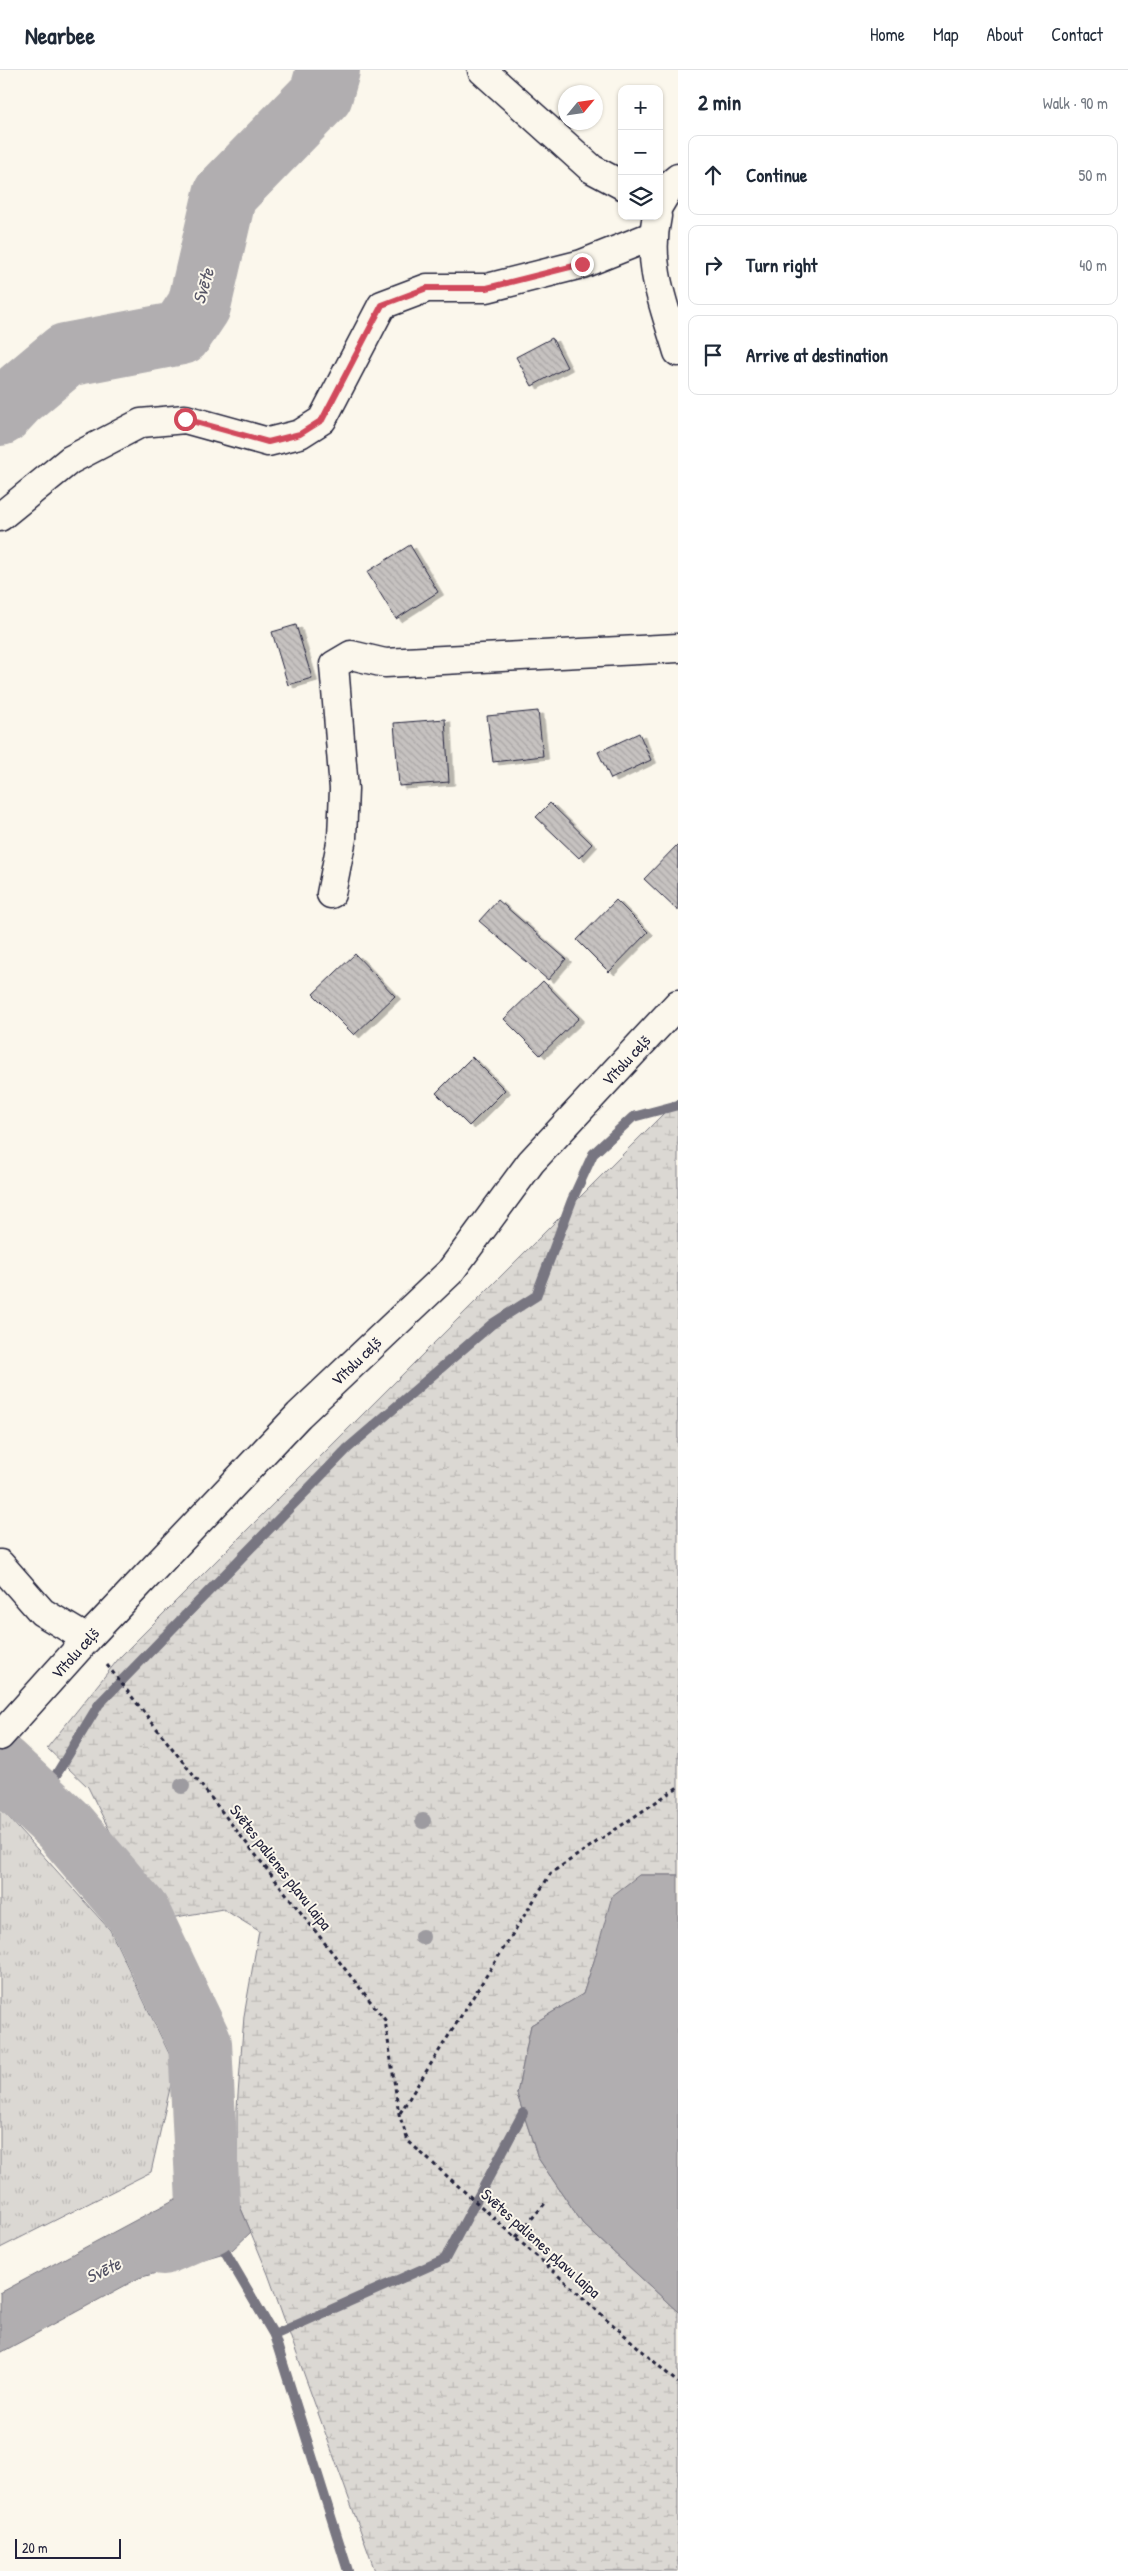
<!DOCTYPE html>
<meta charset="utf-8">
<style>
:root{--surface:#fff;--page:#f6f6f7;--text:#1f2937;--muted:#747a83;--line:#e0e1e3}
body{margin:0;font-family:"Patrick Hand",sans-serif;background:var(--page);color:var(--text)}
.controls{position:absolute;right:15px;top:15px;display:grid;overflow:hidden;border-radius:10px;box-shadow:0 1px 4px #0004}
.controls button{width:45px;height:45px;display:grid;place-items:center;padding:0;border:0;border-bottom:1px solid var(--line);background:var(--surface);color:var(--text);font:25px sans-serif}
.compass{position:absolute;left:558px;top:15px;width:45px;height:45px;border-radius:50%;background:var(--surface);box-shadow:0 1px 4px #0004;rotate:61deg}
.scale{position:absolute;left:15px;bottom:12px;width:106px;box-sizing:border-box;padding-left:5px;border:2px solid #22223b;border-top:0;font-size:14px;line-height:18px;white-space:nowrap;color:#22223b;-webkit-text-stroke:4px #fbf7ec;paint-order:stroke}
.stop{position:absolute;width:15px;height:15px;margin:-11px;border:4px solid #d1495b;border-radius:50%;background:#fff}
.stop.end{background:#d1495b;border-color:#fff;box-shadow:0 1px 5px #0008}
.list{margin:0;padding:0;list-style:none}
h2{display:flex;justify-content:space-between;align-items:center;height:65px;margin:0;padding:0 20px;font-size:21px}
h2 small{font-size:16px;font-weight:400;color:var(--muted)}
.list li{display:grid;grid-template-columns:32px 1fr auto;gap:15px;align-items:center;box-sizing:border-box;height:80px;margin:0 10px 10px;padding:0 10px;border:1px solid var(--line);border-radius:10px}
.list b{display:block;font-size:19px;white-space:nowrap}
.list em{font-size:16px;font-style:normal;color:var(--muted)}
.icon{flex:none;width:28px;height:28px;fill:none;stroke:currentColor;stroke-width:2;stroke-linecap:round;stroke-linejoin:round}
.map{position:relative;flex:none;width:678px;height:2501px;overflow:hidden}
header{display:flex;align-items:center;gap:30px;box-sizing:border-box;height:70px;padding:0 25px;background:var(--surface);border-bottom:1px solid var(--line)}
header strong{font-size:24px}
nav{display:flex;gap:28px;margin-inline-start:auto;font-size:18px}
main{display:flex}
aside{flex:1;background:var(--surface)}
.map>svg:first-child{display:block}
</style>
<header>
<strong>Nearbee</strong>
<nav><a>Home</a><a>Map</a><a>About</a><a>Contact</a></nav>
</header>
<main>
<div class="map">
<svg width="678" height="2501" viewBox="0 0 678 2501">
<defs>
<pattern id="grass-tufts" width="24" height="20" patternUnits="userSpaceOnUse" patternTransform="scale(1.25)"><rect width="24" height="20" fill="#dbd8d3"/><path d="M3 7l-1-3M5 7V3M7 7l1-3M15 17l-1-3M17 17v-4M19 17l1-3" fill="none" stroke="#bcb9b6"/></pattern>
<pattern id="wetland-marsh" width="20" height="14" patternUnits="userSpaceOnUse" patternTransform="scale(1.25)"><rect width="20" height="14" fill="#dbd8d3"/><path d="M1 5h8M5 5V1M11 12h8M15 12V8" fill="none" stroke="#bcb9b6"/></pattern>
<pattern id="building-back-hatch" width="6" height="6" patternUnits="userSpaceOnUse" patternTransform="scale(1.25)"><rect width="6" height="6" fill="#c6c2c0"/><path d="M-1 5l2 2M0 0l6 6M5-1l2 2" fill="none" stroke="#aaa6a6"/></pattern>
<filter id="shadow"><feDropShadow dx="5.5" dy="3" stdDeviation="0" flood-color="#0004"/></filter>
</defs>
<rect width="100%" height="100%" fill="#fbf7ec"/>
<filter id="ink" filterUnits="userSpaceOnUse"><feTurbulence type="fractalNoise" baseFrequency=".02" numOctaves="2"/><feDisplacementMap in="SourceGraphic" scale="10" xChannelSelector="R" yChannelSelector="G"/><feConvolveMatrix kernelMatrix="1 2 1 2 8 2 1 2 1" color-interpolation-filters="sRGB"/></filter>
<g filter="url(#ink)">
<!-- grass -->
<polygon fill="url(#grass-tufts)" stroke="#7e7d87" points="2,1740 110,1860 175,1996 151,2102 0,2178 0,1741"/>
<!-- wetland -->
<polygon fill="url(#wetland-marsh)" stroke="#7e7d87" points="678,1029 678,1805 639,1805 594,1891 583,1924 531,1955 517,2024 538,2088 583,2154 678,2242 678,2501 375,2501 268,2204 237,2129 237,2038 244,1946 259,1861 223,1839 170,1848 124,1790 88,1717 47,1678 120,1587"/>
<!-- water -->
<g fill="#b1aeb0" stroke="#787681">
<polygon points="639,1805 678,1805 678,2242 583,2154 538,2088 517,2024 531,1955 583,1924 594,1891 612,1826"/>
<polygon points="215,2114 237,2129 251,2162 231,2181 139,2208 0,2283 0,2223 192,2120"/>
</g>
<g fill="none" stroke-linecap="round" stroke-linejoin="round">
<!-- stream -->
<g stroke="#787681" stroke-width="10">
<polyline points="39,1733 99,1634 348,1378 492,1254 536,1226 572,1130 593,1084 633,1047 678,1035"/>
<polyline points="219,2171 274,2265 348,2501"/>
<polyline points="274,2265 445,2189 523,2043"/>
</g>
<!-- river -->
<g stroke="#b1aeb0" stroke-width="64">
<polyline points="0,344 16,327 66,285 181,263 199,236 225,124 321,25 328,0"/>
<polyline points="0,1696 63,1755 138,1843 200,1973 209,2153 163,2173"/>
</g>
</g>
<!-- building -->
<g fill="url(#building-back-hatch)" stroke="#22223b" filter="url(#shadow)">
<polygon points="552,268 567,297 532,316 516,287"/>
<polygon points="410,475 438,522 396,549 367,502"/>
<polygon points="296,555 312,608 288,615 272,562"/>
<polygon points="538,641 543,686 493,692 487,646"/>
<polygon points="445,649 449,712 399,716 394,653"/>
<polygon points="639,663 651,690 611,709 598,682"/>
<polygon points="550,733 592,774 579,788 536,747"/>
<polygon points="678,774 678,841 644,809"/>
<polygon points="498,830 566,889 548,910 479,851"/>
<polygon points="616,830 648,862 609,902 577,870"/>
<polygon points="355,884 395,926 354,965 313,924"/>
<polygon points="543,911 579,948 540,985 504,949"/>
<polygon points="472,987 505,1020 469,1056 436,1023"/>
</g>
<g fill="none" stroke-linecap="round" stroke-linejoin="round">
<!-- street casing -->
<g stroke="#22223b" stroke-width="31">
<g id="street">
<polyline points="482,0 592,99 622,115"/>
<polyline points="659,135 672,113 678,108"/>
<path d="M657 146C646 195 664 235 678 282"/>
<polyline points="0,447 70,390 141,353 185,349 268,372 300,364 322,350 382,235 427,218 487,218 582,194 652,166"/>
<polyline points="331,824 342,768 344,719 334,595 351,585 385,593 678,578"/>
<polyline points="0,1494 42,1542 87,1569"/>
<polyline points="0,1666 87,1569 299,1345 450,1202 531,1092 678,934"/>
</g>
</g>
<!-- path -->
<g stroke="#22223b" stroke-width="3" stroke-dasharray="4 4" stroke-linecap="butt">
<polyline points="107,1595 385,1950 399,2044 408,2071 678,2313"/>
<polyline points="400,2043 551,1803 678,1717"/>
<polyline points="516,2167 547,2131"/>
</g>
<!-- street -->
<use href="#street" stroke="#fbf7ec" stroke-width="28"/>
</g>
<!-- trees -->
<g fill="#9d9ba0">
<circle cx="182" cy="1716" r="8"/>
<circle cx="423" cy="1751" r="8"/>
<circle cx="422" cy="1867" r="8"/>
</g>
</g>
<g fill="none" stroke-linecap="round" stroke-linejoin="round" filter="url(#ink)">
<!-- route -->
<polyline stroke="#d1495b" stroke-width="6" points="185,349 268,372 300,364 322,350 382,235 427,218 487,218 582,194"/>
</g>
<g text-anchor="middle" dominant-baseline="central" stroke-width="4" stroke-linejoin="round" paint-order="stroke">
<!-- street labels -->
<g font-size="16" fill="#22223b" stroke="#fbf7ec">
<text transform="translate(626 990) rotate(-47)">Vītolu ceļš</text>
<text transform="translate(356 1291) rotate(-44)">Vītolu ceļš</text>
<text transform="translate(75 1583) rotate(-48)">Vītolu ceļš</text>
<text transform="translate(281 1797) rotate(52)">Svētes palienes pļavu laipa</text>
<text transform="translate(541 2173) rotate(42)">Svētes palienes pļavu laipa</text>
</g>
<!-- water labels -->
<g font-size="18" font-style="italic" fill="#545364" stroke="#fbf7ec">
<text transform="translate(203 216) rotate(-74)">Svēte</text>
<text transform="translate(103 2200) rotate(-25)">Svēte</text>
</g>
</g>
</svg>
<div class="controls">
<button>+</button>
<button>−</button>
<button><svg class="icon" aria-label="layers" viewBox="0 0 24 24"><path d="M12 4l9 5-9 5-9-5zM3 14l9 5 9-5"/></svg></button>
</div>
<svg class="compass" viewBox="-18 -18 36 36"><path d="M0-13l5 13h-10z" fill="#e53935"/><path d="M0 13l5-13h-10z" fill="#747a83"/></svg>
<div class="scale">20 m</div>
<div class="stop" style="left:185px;top:349px"></div>
<div class="stop end" style="left:582px;top:194px"></div>
</div>
<aside>
<h2>2 min<small>Walk · 90 m</small></h2>
<ul class="list">
<li><svg class="icon" aria-label="ahead" viewBox="0 0 24 24"><path d="M12 20V5M6 11l6-6 6 6"/></svg><div><b>Continue</b></div><em>50 m</em></li>
<li><svg class="icon" aria-label="right" viewBox="0 0 24 24"><path d="M7 20v-9h11M14 6l5 5-5 5"/></svg><div><b>Turn right</b></div><em>40 m</em></li>
<li><svg class="icon" aria-label="arrive" viewBox="0 0 24 24"><path d="M6 21V4h12l-3 4 3 4H6"/></svg><div><b>Arrive at destination</b></div></li>
</ul>
</aside>
</main>
